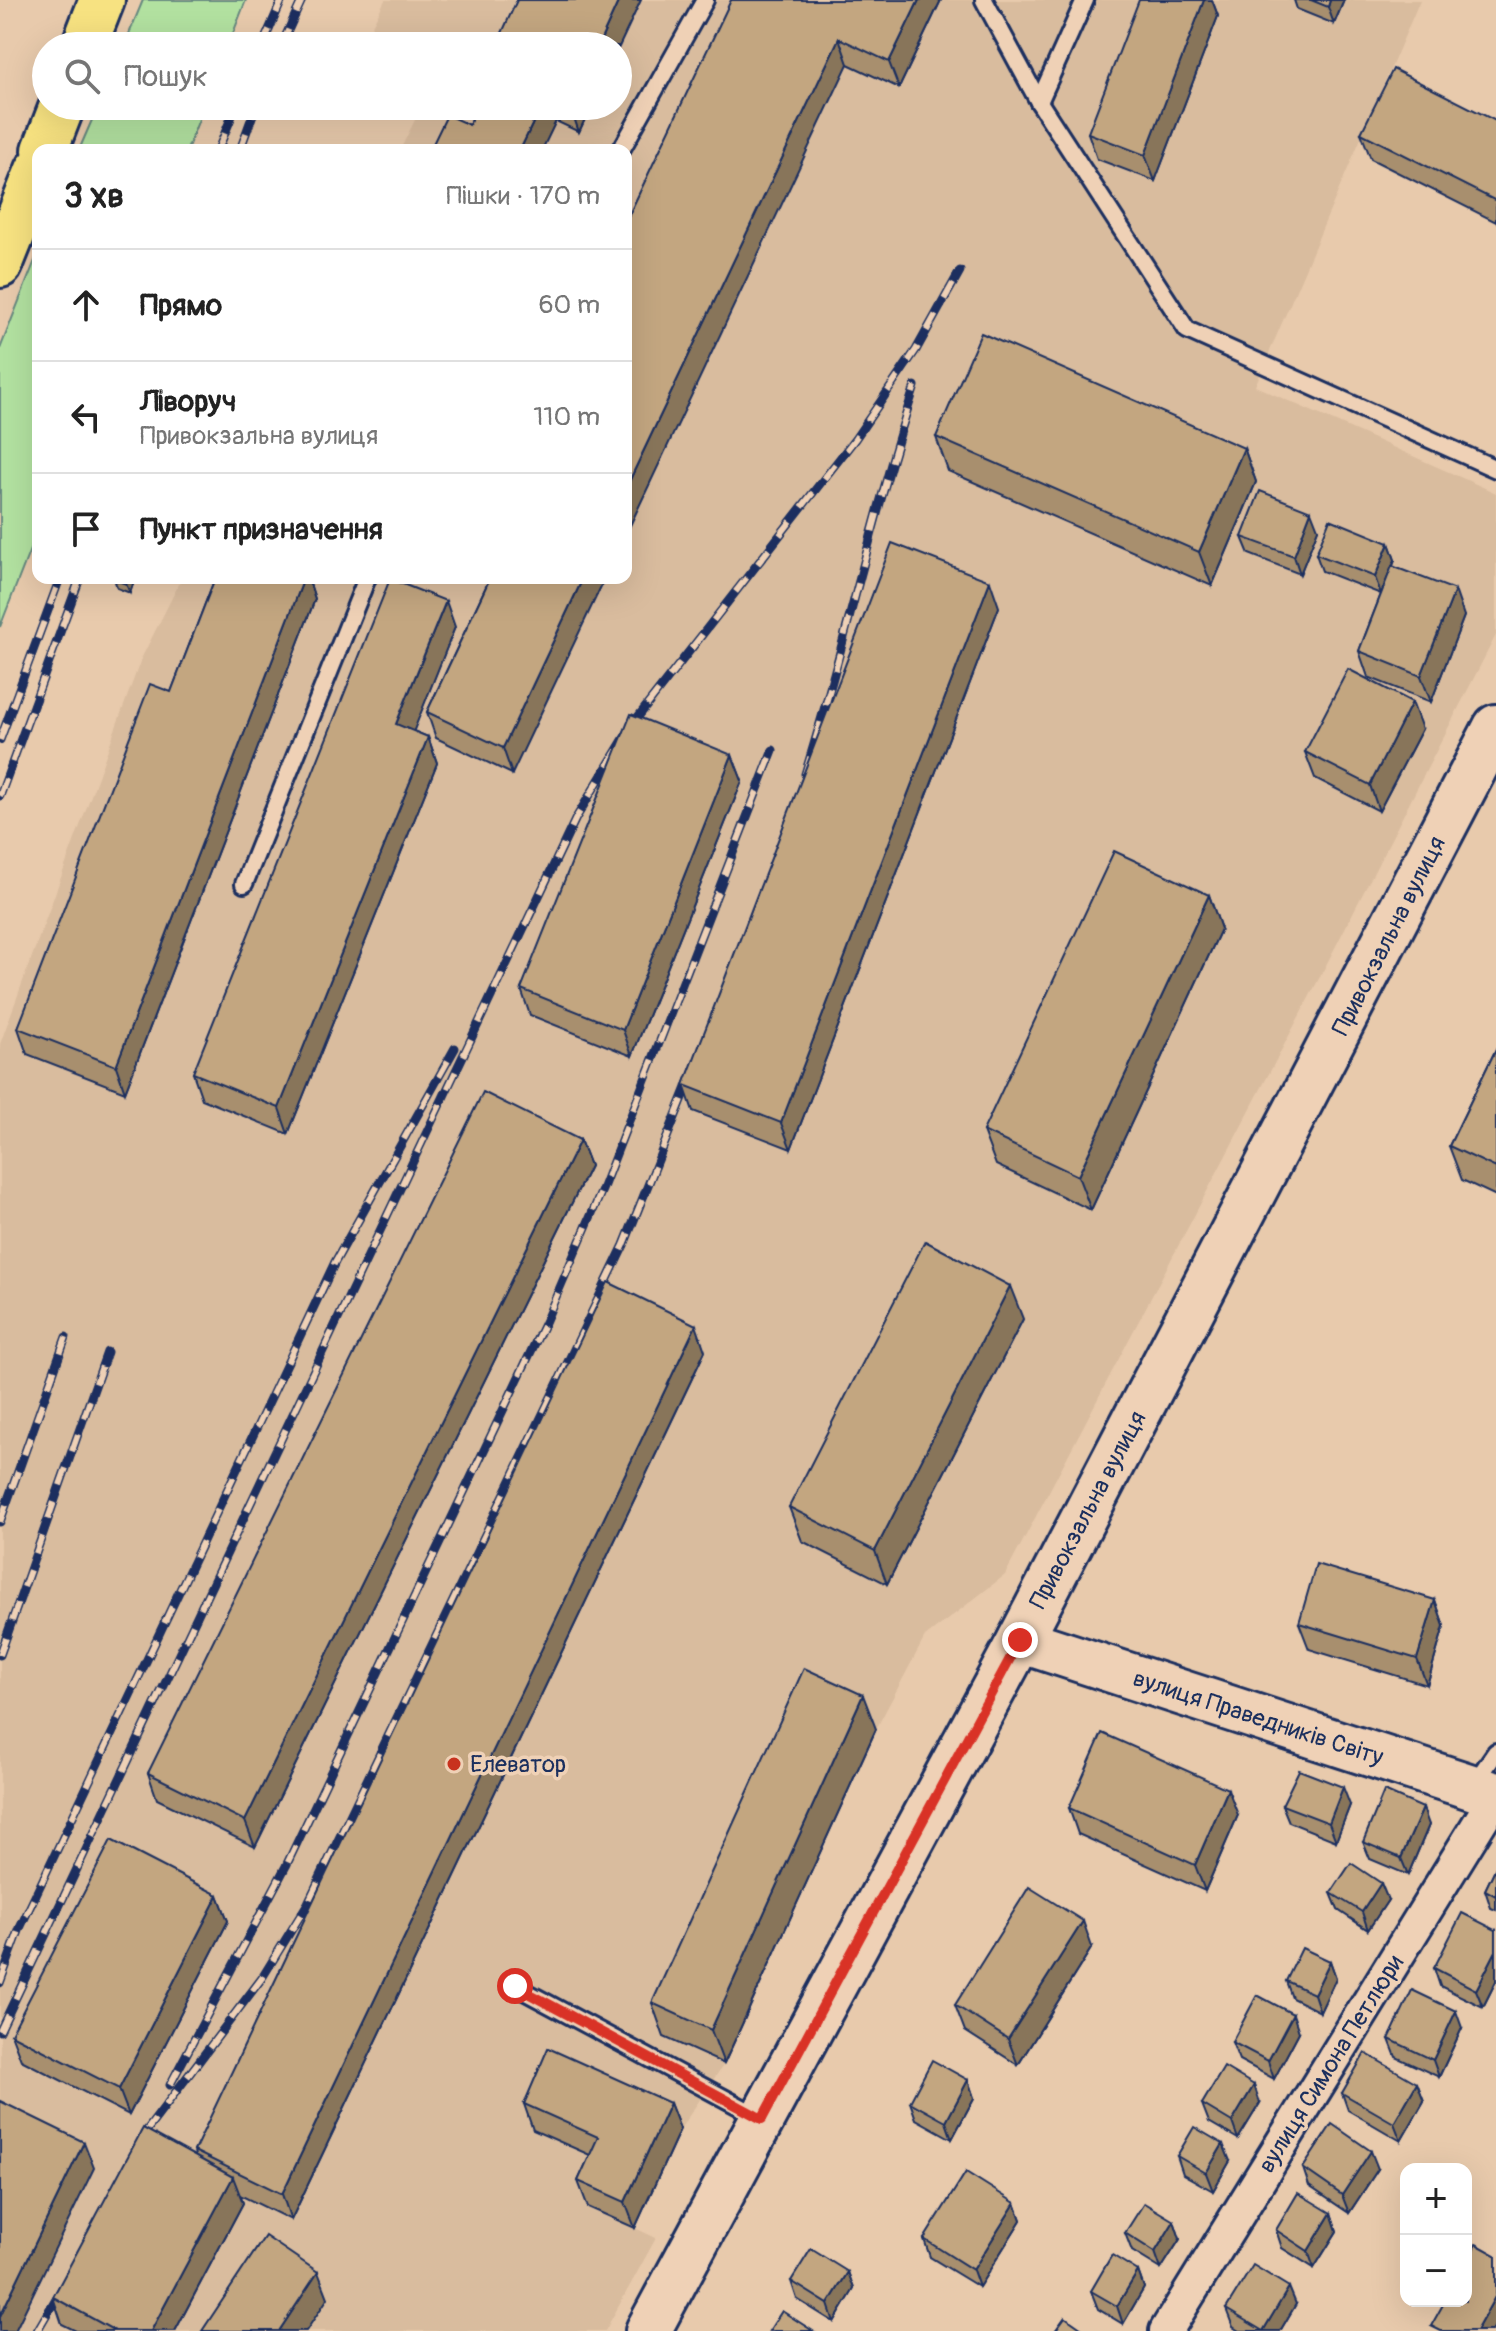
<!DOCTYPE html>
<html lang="uk">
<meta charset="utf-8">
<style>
:root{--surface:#fff;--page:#f2f2f2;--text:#222;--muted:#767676;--line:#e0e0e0}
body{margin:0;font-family:Pangolin,sans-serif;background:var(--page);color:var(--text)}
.controls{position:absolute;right:24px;bottom:24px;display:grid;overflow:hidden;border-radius:16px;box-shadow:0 8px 32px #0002}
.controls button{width:72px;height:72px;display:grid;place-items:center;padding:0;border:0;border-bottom:2px solid var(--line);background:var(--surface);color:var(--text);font:40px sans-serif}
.stop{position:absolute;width:24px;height:24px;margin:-18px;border:6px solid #d93025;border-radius:50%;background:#fff}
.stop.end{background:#d93025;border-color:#fff;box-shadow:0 2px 8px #0008}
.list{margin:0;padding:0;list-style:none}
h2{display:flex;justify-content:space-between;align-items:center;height:104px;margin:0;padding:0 32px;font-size:34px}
h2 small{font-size:26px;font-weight:400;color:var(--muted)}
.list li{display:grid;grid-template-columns:52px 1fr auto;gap:24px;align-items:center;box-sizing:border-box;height:112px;padding:0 32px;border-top:2px solid var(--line)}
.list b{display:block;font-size:30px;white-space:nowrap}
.list p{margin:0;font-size:26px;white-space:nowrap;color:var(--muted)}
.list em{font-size:26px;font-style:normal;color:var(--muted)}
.icon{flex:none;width:44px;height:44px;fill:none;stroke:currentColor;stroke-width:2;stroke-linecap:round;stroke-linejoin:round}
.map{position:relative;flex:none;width:1496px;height:2331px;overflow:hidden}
.search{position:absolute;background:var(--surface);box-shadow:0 8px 32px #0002;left:32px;top:32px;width:600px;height:88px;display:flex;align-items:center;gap:20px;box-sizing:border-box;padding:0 28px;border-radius:44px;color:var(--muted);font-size:30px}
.panel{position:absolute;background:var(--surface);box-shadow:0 8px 32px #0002;left:32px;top:144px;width:600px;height:440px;border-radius:16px}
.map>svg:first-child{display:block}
</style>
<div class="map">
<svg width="1496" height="2331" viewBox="0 0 1496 2331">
<rect width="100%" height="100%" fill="#e8caac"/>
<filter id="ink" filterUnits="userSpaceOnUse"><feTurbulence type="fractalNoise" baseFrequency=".0125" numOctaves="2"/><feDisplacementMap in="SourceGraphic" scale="16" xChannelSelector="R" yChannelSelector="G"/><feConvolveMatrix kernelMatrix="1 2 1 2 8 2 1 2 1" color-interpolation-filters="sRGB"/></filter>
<g filter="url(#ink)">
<!-- built -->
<polygon fill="#d9bc9e" points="385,0 1420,0 1255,386 1496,493 1496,635 1323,971 1005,1575 925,1637 876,1729 724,2064 680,2129 635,2228 656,2238 605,2331 0,2331 0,1044 141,659 182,578 626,578 626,150 400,150 422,106 618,106 618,46 389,46 369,32"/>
<!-- green -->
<g fill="#b2e1a0" stroke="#66887f" stroke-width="2">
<polygon points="143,0 246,0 228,46 124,46"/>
<polygon points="98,106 204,106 187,150 79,150"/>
<polygon points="38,253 38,529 0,627 0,349"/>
</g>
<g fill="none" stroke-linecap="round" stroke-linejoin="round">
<!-- lane casing -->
<g stroke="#1b2f5e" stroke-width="22">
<g id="lane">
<polyline points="984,0 1039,102 1187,330 1496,469"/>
<polyline points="1039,102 1085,0"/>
<polyline points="621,150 705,0"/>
<polyline points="244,884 367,578"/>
<polyline points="1474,1784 1496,1752"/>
<polyline points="515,1986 761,2118"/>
</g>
</g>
<!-- street casing -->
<g stroke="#1b2f5e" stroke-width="38">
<polyline id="street" points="1166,2331 1496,1796"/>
</g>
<!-- secondary casing -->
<g stroke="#1b2f5e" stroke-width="50">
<g id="secondary">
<polyline points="1020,1640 1496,1795"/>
<polyline points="648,2331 1020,1640 1496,727"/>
</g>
</g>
<!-- primary casing -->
<g stroke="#1b2f5e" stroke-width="50">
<g id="primary">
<polyline points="84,46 102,0"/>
<polyline points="45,150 62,106"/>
<polyline points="0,265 38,170"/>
</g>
</g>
<!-- lane -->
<use href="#lane" stroke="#efd1b6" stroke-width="16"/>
<!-- street -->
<use href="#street" stroke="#efd1b6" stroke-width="32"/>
<!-- secondary -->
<use href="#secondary" stroke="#efd1b6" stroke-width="44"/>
<!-- primary -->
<use href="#primary" stroke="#f7e281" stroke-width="44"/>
<!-- rail casing -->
<g stroke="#1b2f5e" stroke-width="9">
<g id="rail">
<polyline points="262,46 282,0"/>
<polyline points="281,46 302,0"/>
<polyline points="218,150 236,106"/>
<polyline points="240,150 256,106"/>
<polyline points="0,740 60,578"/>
<path d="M805 774C845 646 873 514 915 386"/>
<polyline points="0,796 80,578"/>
<polyline points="0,1522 66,1337"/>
<polyline points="0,1655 107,1352"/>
<polyline points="0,1983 20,1928 335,1262 455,1048"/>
<polyline points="0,2031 576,818 634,722 855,439 916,350 960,271"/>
<polyline points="170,2085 286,1866 546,1320 602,1190 773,750"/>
<polyline points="144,2134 262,1978 308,1903 624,1245 694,1070"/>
<polyline points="37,2331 65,2283"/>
</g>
</g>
<!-- rail -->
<use href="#rail" stroke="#efd1b6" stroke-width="6" stroke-dasharray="18" stroke-linecap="butt"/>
</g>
<!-- wall -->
<g fill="#a88f6e" stroke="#1b2f5e" stroke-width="2">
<polygon points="731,0 941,0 899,88 848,64"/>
<polygon points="1204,0 1212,0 1218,16 1155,181 1097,159 1088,133"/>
<polygon points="1294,0 1344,0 1334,24 1297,9"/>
<polygon points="478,106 591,106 579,132 556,121 430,150 469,125"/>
<polygon points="1496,121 1496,222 1371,159 1361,133"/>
<polygon points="936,437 1244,448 1256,482 1212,586 948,471"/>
<polygon points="1318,529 1300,574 1249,554 1242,537"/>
<polygon points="1389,543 1395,560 1393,566 1464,616 1431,702 1368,677 1359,651 1381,594 1322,571 1316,554"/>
<polygon points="114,578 135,578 130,593 117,588"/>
<polygon points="215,578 308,578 315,599 125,1092 27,1054 18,1028 171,692"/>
<polygon points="490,578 512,774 436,738 427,712"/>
<polygon points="999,607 791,1149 693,1111 684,1085"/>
<polygon points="455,627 413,731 428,737 437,763 288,1134 202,1099 193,1073"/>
<polygon points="1422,729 1379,811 1315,778 1305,752"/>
<polygon points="732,755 742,781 632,1056 530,1015 521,989"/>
<polygon points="1209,895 1221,929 1091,1210 996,1165 983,1131"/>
<polygon points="1496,1049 1496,1196 1462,1180 1449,1146"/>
<polygon points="580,1140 590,1166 255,1847 157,1799 148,1773"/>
<polygon points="1023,1319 887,1584 802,1541 789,1507"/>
<polygon points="705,1351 291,2220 240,2195 243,2203 175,2331 76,2331 62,2324 53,2297 195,2156 194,2151"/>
<polygon points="1435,1600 1444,1626 1427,1685 1309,1649 1299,1623"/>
<polygon points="876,1729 724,2064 664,2037 652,2003"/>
<polygon points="1282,1805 1350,1805 1336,1841 1289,1822"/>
<polygon points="1069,1808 1238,1815 1205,1891 1078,1834"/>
<polygon points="1429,1825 1408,1875 1370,1859 1363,1842"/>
<polygon points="1496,1867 1496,1910 1491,1908 1485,1890"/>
<polygon points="1331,1893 1388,1900 1368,1930 1338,1910"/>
<polygon points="218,1895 228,1921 129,2115 21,2060 11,2034"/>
<polygon points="1496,1930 1496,1981 1483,2007 1440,1986 1434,1968"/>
<polygon points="1092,1947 1018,2065 965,2031 955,2005"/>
<polygon points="1330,1961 1336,1978 1320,2012 1292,1998 1286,1981"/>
<polygon points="1462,2028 1439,2077 1396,2057 1389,2039"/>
<polygon points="1299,2032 1274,2079 1239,2060 1232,2042"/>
<polygon points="968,2080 974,2098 952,2139 916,2119 910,2102"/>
<polygon points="1417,2083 1424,2101 1401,2141 1348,2110 1342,2093"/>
<polygon points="670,2103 680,2129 635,2228 588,2207 578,2181 590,2155 533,2130 524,2104"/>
<polygon points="1260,2103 1238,2139 1209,2122 1202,2104"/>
<polygon points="1177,2156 1230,2161 1213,2191 1183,2174"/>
<polygon points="1303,2168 1378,2169 1349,2213 1309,2186"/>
<polygon points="1015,2203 1021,2220 979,2287 930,2257 924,2239"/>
<polygon points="1331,2213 1337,2231 1314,2268 1282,2248 1276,2230"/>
<polygon points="1174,2221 1180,2239 1161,2269 1132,2251 1125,2233"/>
<polygon points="1138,2271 1144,2288 1123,2324 1098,2309 1091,2291"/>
<polygon points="848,2272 854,2289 834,2322 797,2299 791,2281"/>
<polygon points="1296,2304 1280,2331 1239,2331 1233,2327 1226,2309"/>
</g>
<!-- shaded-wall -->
<g fill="#88745a" stroke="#1b2f5e" stroke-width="2">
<polygon points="619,0 641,0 618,49 618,46 598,46"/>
<polygon points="919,0 941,0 899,88 889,62"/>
<polygon points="1204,0 1212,0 1218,16 1155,181 1145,155"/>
<polygon points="1330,0 1344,0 1334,24 1328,7"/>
<polygon points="839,38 848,64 626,534 626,488"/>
<polygon points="541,106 550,106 556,121 542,150 520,150"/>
<polygon points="570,106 591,106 579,132"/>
<polygon points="1244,448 1256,482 1212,586 1199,552"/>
<polygon points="1311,511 1318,529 1300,574 1294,556"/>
<polygon points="1389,543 1395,560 1381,594 1375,577"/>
<polygon points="129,578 135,578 130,593 126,584"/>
<polygon points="304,578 308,578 315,599 125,1092 116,1066"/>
<polygon points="583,578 605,578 512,774 503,748"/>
<polygon points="990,581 999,607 791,1149 781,1123"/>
<polygon points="1455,590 1464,616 1431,702 1421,676"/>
<polygon points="446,601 455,627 406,750 396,724"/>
<polygon points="1412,702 1422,729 1379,811 1370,785"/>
<polygon points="428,737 437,763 288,1134 279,1108"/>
<polygon points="732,755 742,781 632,1056 623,1030"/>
<polygon points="1209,895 1221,929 1091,1210 1078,1176"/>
<polygon points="580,1140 590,1166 255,1847 245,1821"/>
<polygon points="1010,1286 1023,1319 887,1584 875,1551"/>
<polygon points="696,1325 705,1351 291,2220 282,2194"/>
<polygon points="1435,1600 1444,1626 1427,1685 1417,1659"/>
<polygon points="863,1695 876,1729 724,2064 711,2030"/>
<polygon points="1343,1787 1350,1805 1336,1841 1329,1823"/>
<polygon points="1228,1789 1238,1815 1205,1891 1195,1865"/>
<polygon points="1423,1808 1429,1825 1408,1875 1401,1858"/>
<polygon points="1381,1883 1388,1900 1368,1930 1362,1912"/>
<polygon points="218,1895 228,1921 129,2115 119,2089"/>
<polygon points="1083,1921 1092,1947 1018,2065 1008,2039"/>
<polygon points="1496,1951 1496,1981 1483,2007 1476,1990"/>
<polygon points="1330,1961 1336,1978 1320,2012 1314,1994"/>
<polygon points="1456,2011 1462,2028 1439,2077 1433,2060"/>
<polygon points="1293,2014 1299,2032 1274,2079 1268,2061"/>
<polygon points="968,2080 974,2098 952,2139 946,2122"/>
<polygon points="1417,2083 1424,2101 1401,2141 1394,2123"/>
<polygon points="1254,2085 1260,2103 1238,2139 1232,2122"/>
<polygon points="670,2103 680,2129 635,2228 625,2202"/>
<polygon points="84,2142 94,2168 15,2331 0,2331 0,2316"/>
<polygon points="1223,2144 1230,2161 1213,2191 1206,2173"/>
<polygon points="1371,2151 1378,2169 1349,2213 1342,2195"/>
<polygon points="233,2177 243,2203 175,2331 151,2331"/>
<polygon points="1015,2203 1021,2220 979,2287 973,2270"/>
<polygon points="1331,2213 1337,2231 1314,2268 1308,2251"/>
<polygon points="1174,2221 1180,2239 1161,2269 1155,2252"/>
<polygon points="1138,2271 1144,2288 1123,2324 1117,2306"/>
<polygon points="318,2272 328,2298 306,2331 279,2331"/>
<polygon points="848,2272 854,2289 834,2322 828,2304"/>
<polygon points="1289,2287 1296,2304 1280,2331 1263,2331"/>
<polygon points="1496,2295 1496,2324 1492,2331 1476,2331"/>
</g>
<!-- building -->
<g fill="#c3a680" stroke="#1b2f5e" stroke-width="2">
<polygon points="517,0 619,0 598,46 496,46"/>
<polygon points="731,0 919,0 889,62 839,38 626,488 626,221"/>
<polygon points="1139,0 1204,0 1145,155 1088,133"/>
<polygon points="1311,0 1330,0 1328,7"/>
<polygon points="1393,69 1496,121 1496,201 1361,133"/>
<polygon points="478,106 541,106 520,150 430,150 447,115 469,125"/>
<polygon points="981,333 1244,448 1199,552 936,437"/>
<polygon points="1260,491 1311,511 1294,556 1242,537"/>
<polygon points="1330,519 1389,543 1375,577 1316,554"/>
<polygon points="892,543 990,581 781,1123 684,1085"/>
<polygon points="1392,566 1455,590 1421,676 1359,651"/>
<polygon points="114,578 129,578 126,584 113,579"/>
<polygon points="215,578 304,578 116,1066 18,1028 150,684 171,692"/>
<polygon points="490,578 583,578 503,748 427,712"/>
<polygon points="390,579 446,601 396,724 428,737 279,1108 193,1073"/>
<polygon points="1348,669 1412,702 1370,785 1305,752"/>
<polygon points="631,714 732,755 623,1030 521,989"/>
<polygon points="1114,851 1209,895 1078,1176 983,1131"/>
<polygon points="1496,1049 1496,1168 1449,1146"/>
<polygon points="483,1092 580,1140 245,1821 148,1773"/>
<polygon points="925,1241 1010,1286 875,1551 789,1507"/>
<polygon points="608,1282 696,1325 282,2194 194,2151"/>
<polygon points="1316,1564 1435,1600 1417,1659 1299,1623"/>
<polygon points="804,1668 863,1695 711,2030 652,2003"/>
<polygon points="1102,1733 1228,1789 1195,1865 1069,1808"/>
<polygon points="1299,1770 1343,1787 1329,1823 1282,1805"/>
<polygon points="1384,1791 1423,1808 1401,1858 1363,1842"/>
<polygon points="111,1840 218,1895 119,2089 11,2034"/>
<polygon points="1351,1863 1381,1883 1362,1912 1331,1893"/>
<polygon points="1496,1867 1496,1896 1485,1890"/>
<polygon points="1029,1887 1083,1921 1008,2039 955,2005"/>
<polygon points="1462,1913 1496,1930 1496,1951 1476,1990 1434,1968"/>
<polygon points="1302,1948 1330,1961 1314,1994 1286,1981"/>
<polygon points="1412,1990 1456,2011 1433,2060 1389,2039"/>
<polygon points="1257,1995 1293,2014 1268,2061 1232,2042"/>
<polygon points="548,2048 670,2103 625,2202 578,2181 598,2137 524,2104"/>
<polygon points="1365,2053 1417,2083 1394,2123 1342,2093"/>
<polygon points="932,2060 968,2080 946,2122 910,2102"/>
<polygon points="1224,2067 1254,2085 1232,2122 1202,2104"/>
<polygon points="0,2101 84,2142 0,2316"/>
<polygon points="1332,2124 1371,2151 1342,2195 1303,2168"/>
<polygon points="1194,2127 1223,2144 1206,2173 1177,2156"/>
<polygon points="143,2128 233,2177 151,2331 115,2331 53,2297"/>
<polygon points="966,2172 1015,2203 973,2270 924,2239"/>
<polygon points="1298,2193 1331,2213 1308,2251 1276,2230"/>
<polygon points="1144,2203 1174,2221 1155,2252 1125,2233"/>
<polygon points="265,2236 318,2272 279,2331 202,2331"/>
<polygon points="1476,2244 1496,2255 1496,2295 1476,2331 1441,2331 1431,2326 1445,2301 1466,2301 1466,2262"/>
<polygon points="811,2249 848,2272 828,2304 791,2281"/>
<polygon points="1112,2255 1138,2271 1117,2306 1091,2291"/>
<polygon points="1253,2265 1289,2287 1263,2331 1226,2309"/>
<polygon points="782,2311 813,2331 769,2331"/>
<polygon points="1065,2317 1085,2331 1055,2331"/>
</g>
</g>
<g fill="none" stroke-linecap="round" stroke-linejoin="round" filter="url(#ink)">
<!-- route -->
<polyline stroke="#d93025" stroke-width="10" points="515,1986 762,2119 1020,1640"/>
</g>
<!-- markers -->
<circle fill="#c8321e" stroke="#efd1b6" stroke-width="3" cx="454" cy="1764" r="8"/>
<g text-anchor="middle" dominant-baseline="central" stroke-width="7" stroke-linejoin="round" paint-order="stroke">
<!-- street labels -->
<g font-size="24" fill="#1b2f5e" stroke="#efd1b6">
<text transform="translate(1389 936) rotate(-63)">Привокзальна вулиця</text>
<text transform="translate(1088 1510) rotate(-62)">Привокзальна вулиця</text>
<text transform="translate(1258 1718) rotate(18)">вулиця Праведників Світу</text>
<text transform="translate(1331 2064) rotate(-58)">вулиця Симона Петлюри</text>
</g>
<!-- poi labels -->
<g font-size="24" fill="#1b2f5e" stroke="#efd1b6" text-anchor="start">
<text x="470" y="1764">Елеватор</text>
</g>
</g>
</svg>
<div class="controls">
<button>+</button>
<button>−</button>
</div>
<div class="stop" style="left:515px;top:1986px"></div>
<div class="stop end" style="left:1020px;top:1640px"></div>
<div class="search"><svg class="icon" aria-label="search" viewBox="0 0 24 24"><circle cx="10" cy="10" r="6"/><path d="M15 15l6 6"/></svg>Пошук</div>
<section class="panel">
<h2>3 хв<small>Пішки · 170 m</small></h2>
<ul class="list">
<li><svg class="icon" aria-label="ahead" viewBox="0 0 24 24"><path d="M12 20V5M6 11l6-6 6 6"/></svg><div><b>Прямо</b></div><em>60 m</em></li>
<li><svg class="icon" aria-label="left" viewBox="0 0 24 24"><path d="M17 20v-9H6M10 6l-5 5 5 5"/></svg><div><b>Ліворуч</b><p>Привокзальна вулиця</p></div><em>110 m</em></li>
<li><svg class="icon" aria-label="arrive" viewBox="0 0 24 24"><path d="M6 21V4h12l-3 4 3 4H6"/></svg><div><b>Пункт призначення</b></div></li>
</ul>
</section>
</div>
